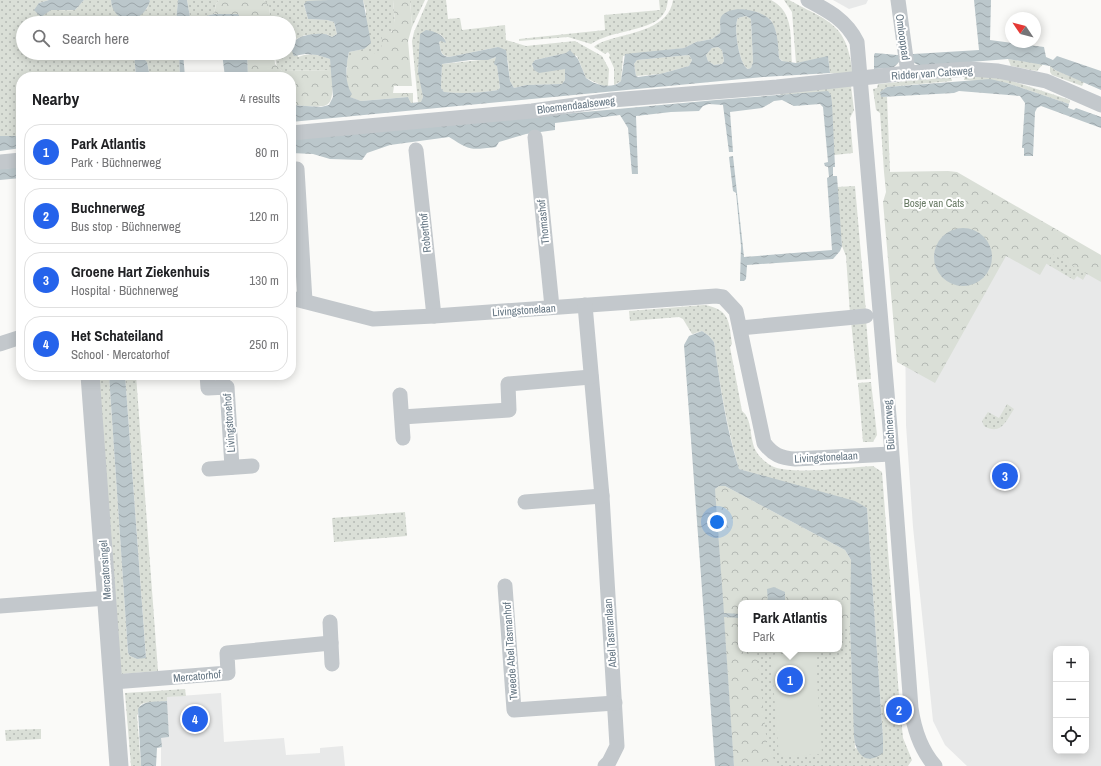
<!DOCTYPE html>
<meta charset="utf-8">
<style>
:root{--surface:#fff;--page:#f2f2f2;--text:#202124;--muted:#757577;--line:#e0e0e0;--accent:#2563eb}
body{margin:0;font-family:"Archivo Narrow",sans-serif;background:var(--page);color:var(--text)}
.controls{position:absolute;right:12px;bottom:12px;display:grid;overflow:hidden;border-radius:8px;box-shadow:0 2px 10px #0003}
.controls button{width:36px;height:36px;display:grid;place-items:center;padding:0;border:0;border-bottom:1px solid var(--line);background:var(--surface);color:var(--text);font:20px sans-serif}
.compass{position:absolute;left:1005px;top:12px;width:36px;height:36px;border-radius:50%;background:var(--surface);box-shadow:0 2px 10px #0003;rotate:305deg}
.you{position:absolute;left:717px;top:522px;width:14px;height:14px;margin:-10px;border:3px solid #fff;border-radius:50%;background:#1a73e8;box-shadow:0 0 0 6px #1a73e833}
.badge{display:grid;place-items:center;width:26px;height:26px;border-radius:50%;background:var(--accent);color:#fff;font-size:13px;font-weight:700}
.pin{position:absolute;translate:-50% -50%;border:2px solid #fff;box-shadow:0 1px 4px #0006}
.popup{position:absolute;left:738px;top:600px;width:104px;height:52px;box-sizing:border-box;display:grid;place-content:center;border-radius:8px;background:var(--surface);filter:drop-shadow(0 1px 3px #0005);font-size:13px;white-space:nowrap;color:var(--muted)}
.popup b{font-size:15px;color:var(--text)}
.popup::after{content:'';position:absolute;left:50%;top:100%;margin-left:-8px;border:8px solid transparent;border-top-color:var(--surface)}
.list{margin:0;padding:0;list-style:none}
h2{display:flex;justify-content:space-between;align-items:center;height:52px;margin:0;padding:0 16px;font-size:17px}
h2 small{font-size:13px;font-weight:400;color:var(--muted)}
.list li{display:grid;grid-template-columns:26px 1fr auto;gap:12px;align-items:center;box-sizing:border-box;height:56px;margin:0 8px 8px;padding:0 8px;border:1px solid var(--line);border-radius:16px}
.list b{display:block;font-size:15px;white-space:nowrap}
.list p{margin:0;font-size:13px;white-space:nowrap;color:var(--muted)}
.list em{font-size:13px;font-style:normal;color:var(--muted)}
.icon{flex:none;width:22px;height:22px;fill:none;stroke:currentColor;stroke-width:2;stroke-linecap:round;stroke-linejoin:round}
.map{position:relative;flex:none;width:1101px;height:766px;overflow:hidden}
.search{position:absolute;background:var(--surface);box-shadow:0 2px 10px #0003;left:16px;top:16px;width:280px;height:44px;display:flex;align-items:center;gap:10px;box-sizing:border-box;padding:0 14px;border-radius:22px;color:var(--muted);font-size:15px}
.panel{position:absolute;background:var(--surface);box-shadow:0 2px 10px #0003;left:16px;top:72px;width:280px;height:308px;border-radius:16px}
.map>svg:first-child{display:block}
</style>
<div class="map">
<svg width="1101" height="766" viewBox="0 0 1101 766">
<defs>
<pattern id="grass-dots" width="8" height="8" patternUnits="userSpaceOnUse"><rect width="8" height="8" fill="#dadfd7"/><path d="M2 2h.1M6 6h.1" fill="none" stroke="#b4b9b4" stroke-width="1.8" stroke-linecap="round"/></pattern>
<pattern id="forest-crowns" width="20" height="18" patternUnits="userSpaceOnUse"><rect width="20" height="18" fill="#dadfd7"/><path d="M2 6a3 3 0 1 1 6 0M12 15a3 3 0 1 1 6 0" fill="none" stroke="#b4b9b4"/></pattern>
<pattern id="water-waves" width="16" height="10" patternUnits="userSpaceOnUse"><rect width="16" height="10" fill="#bbc7cb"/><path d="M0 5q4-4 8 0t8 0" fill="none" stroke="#9ca6aa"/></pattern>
</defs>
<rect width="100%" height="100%" fill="#fafaf8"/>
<!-- built -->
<g fill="#e8e9e9" fill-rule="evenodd">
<polygon points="833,0 868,0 866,4 849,9"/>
<path d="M904 192 1101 268V766H967L945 745 933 721 913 527 906 425ZM1056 649H1086V751H1056Z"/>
<polygon points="221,693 224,742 284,738 286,755 320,753 320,748 343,746 345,766 161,766 161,738 169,737 166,697"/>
</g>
<!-- grass -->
<g fill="url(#grass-dots)" fill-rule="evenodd">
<path d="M0 0H49L39 3C52 10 61 11 75 10L84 0H111C112 10 121 19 131 20L147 9 149 0H178L176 23H23V53H134L136 77H21V136H0Z"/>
<polygon points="187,0 219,0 216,4 214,14 198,18 190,17"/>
<path d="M264 0H328L304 5 308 19 327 20 334 22 337 34 332 37 326 34 305 35 296 39 298 57C309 52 319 55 330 59L332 70 282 71 277 67 274 53H289V23H271L269 7Z"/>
<polygon points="363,0 393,0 395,23 381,55 346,67 349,52 363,49 366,11"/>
<polygon points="410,0 425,0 412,27"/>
<path d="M428 0H446L448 19 460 18 462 30 505 25 506 40 526 46 575 41 602 56 609 69 608 86H603L586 78 577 56 566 53 535 60 532 64 533 68 565 69V80L562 84 526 85 514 88 510 81 508 61 498 47 449 57C440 55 441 50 439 42L445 39 440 34 418 67 423 97 421 103H418L412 41 414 32Z"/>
<path d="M659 0H668C667 6 666 12 661 17 648 31 609 31 591 44L568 37 519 41V39L605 30 604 15 660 10Z"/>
<path d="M673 0H771C795 12 790 39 792 63L784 62 779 58 776 32 771 20 757 12 721 19 720 33 712 39 696 42 684 48 623 56 621 81 614 85V68L609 57 610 55 608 52 605 54 594 47C598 43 605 41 611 39 634 32 669 28 673 0Z"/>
<path d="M784 0H789C831 23 847 23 853 75L830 73 828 57 796 63 792 12Z"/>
<path d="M746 16 751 19 753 62 751 68 748 69C739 65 733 26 738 18Z"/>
<polygon points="718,47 722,50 724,61 722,64 714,65 708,61 706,55 712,48"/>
<polygon points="145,53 179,53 180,77 150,77 147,62 144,60"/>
<polygon points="689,55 692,60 689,66 660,74 636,76 634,64 637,60"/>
<path d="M496 57 500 89 498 90C480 93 463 94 444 92L441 88 442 64 491 59Z"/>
<polygon points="1008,59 1043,64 1037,71 1011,66"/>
<polygon points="1050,66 1055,70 1084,82 1082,86 1052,75 1050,72"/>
<polygon points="965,76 990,76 1003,78 1070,100 1069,104 1007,83 964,80"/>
<polygon points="951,77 952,81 887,87 881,92 881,97 887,97 890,172 884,172 880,113 876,110 873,89 877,88 878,84"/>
<polygon points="851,86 854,110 850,118 853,153 834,155 831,95 828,92 780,95 781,90"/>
<polygon points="855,186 866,312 850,314 846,256 842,246 837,187"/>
<polygon points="1022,228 1090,268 1083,280 1077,276 1074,280 1013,244"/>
<path d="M704 305C730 309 729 322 732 344L730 347 742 411C753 419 749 439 756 451 759 457 767 464 774 467 797 475 848 467 873 466L882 472 899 696 894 697 895 708H900L903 738 912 760 908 766H734L715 489 851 560 850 626 855 748 883 753V738L867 508 739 469C727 428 720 386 714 342L709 336 702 331 692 334 683 319 679 317 630 321 629 311ZM741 603H839V649H741Z"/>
<polygon points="866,320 871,379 857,380 851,321"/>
<polygon points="95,375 109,375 128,653 130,656 137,659 146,657 125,375 136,375 158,671 122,674 116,664"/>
<polygon points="871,382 877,435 873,442 863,442 858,383"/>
<path d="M1007 404 1014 409C1006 421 1001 436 984 426L982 421 988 412 999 418Z"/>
<polygon points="405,512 407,536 334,542 332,518"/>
<polygon points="185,689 186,696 167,697 167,701 144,703 140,705 137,716 141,766 131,766 125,693"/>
<polygon points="41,729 41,739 6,741 5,730"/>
</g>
<!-- forest -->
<g fill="url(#forest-crowns)" fill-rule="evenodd">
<polygon points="219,0 264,0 269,6 271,23 243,23 238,14 214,14 216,4"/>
<path d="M393 0H410L412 27 408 41 412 86H394L393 93H413V103H411L408 97 361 101 349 97 351 94C344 80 345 68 352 54L367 51 381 55 382 33 392 32 389 24 395 23Z"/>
<path d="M247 53H274L275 64 282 71 332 70C334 113 331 107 291 105V77H248Z"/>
<path d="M948 171 957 172 1101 255V282L1052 254 1040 275 1006 256 935 383 897 362 883 202 886 192 884 172ZM944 235 990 268 984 277 934 260C934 249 937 243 944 235Z"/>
<polygon points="719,486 725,486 845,550 851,560 850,626 839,628 839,603 785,603 786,597 780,589 774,587 766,593 768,603 741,603 741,614 724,613 715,489"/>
<polygon points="724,617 741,618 741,649 761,649 757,652 767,744 777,766 734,766"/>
</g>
<!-- pitch -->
<polygon fill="#dadfd7" points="815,651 822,754 779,757 771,655"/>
<!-- water -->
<g fill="url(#water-waves)" fill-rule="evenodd">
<polygon points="49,0 84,0 75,10 51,10 41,17 34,10 39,3"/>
<path d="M111 0H149L150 1C142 27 112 24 111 0Z"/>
<polygon points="178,0 187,0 190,17 198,18 214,14 238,14 243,23 176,23"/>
<path d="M328 0H363L371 43 364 49 349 52C346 66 344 81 352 94L350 97 361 101 408 97 411 103 421 102 423 97 418 72 420 34 426 30C434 31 445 35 446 43L441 41 439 42C441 50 440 56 449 57L498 47 506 50 510 81 514 88 526 85 562 84 565 80V69L539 73 534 70 532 64 535 60 566 53 570 50 578 59 586 78C595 85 612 90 621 81L625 54 684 48 696 42 712 39 720 33C721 28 719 21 721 17 730 3 764 10 772 22 778 32 778 46 779 58L782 61 796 63 828 56 830 73 763 77 291 122V105L321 107 329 105 333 97 330 59 317 55 305 54 294 56C284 37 310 33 324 34 327 34 329 36 332 37L337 34 334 22 327 20 308 19 304 4 307 1ZM746 16 751 19 753 62 751 68 748 69C739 65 733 26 738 18ZM718 47 722 50 724 61 722 64 714 65 708 61 706 55 712 48ZM689 55 692 60 689 66 660 74 638 77 636 76 634 64 637 60ZM496 57 494 64 497 66 500 88 498 90C480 93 463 94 444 92L441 88 442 64 470 60H488Z"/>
<polygon points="974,0 991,0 990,40 1044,47 1046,57 1053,60 1057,56 1101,71 1101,90 1055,70 1050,66 1008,59 920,66 911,61 899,62 893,68 874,69 874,55 875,53 897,55 979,50"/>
<polygon points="134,53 145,53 144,59 147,62 150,77 136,77"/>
<polygon points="179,53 183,53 185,77 180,77"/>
<polygon points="222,53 247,53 248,77 225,77"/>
<polygon points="990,79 1007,83 1069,104 1068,108 1074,110 1076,108 1101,117 1101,128 1041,106 1037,108 1035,112 1033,156 1024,156 1024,148 1022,148 1025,103 1020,96 959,91 954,93 881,97 880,92 887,87"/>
<path d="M828 91 831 95 832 103 835 167H833V176H837L842 246 840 251 833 259 747 265 746 279 744 281H740L741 246 736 193 733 191 729 157 733 156 744 257 832 250 827 178 829 177 828 167 825 166 824 163 828 162 823 107 820 104 794 106 782 100 774 101 762 108 730 112 733 152H729L723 105 709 104 703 106 699 111 671 112 636 116 638 174H632L628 128 620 115 555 123V130L526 134 499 142 496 147C470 150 471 151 449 137L390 145 367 153 362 160 330 159 313 154 291 153V139L716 100Z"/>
<polygon points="0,136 21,136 21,148 0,151"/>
<polygon points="21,167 21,178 0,180 0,169"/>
<circle cx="963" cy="257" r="29"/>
<path d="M702 331 709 336 714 342C720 385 726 428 739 469L855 501 867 508 883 738V753C866 766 856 755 854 737L850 626 851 560 845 550 725 486H719L715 489 724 613 741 614V618L724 617 734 766H715L684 345 689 336Z"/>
<polygon points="109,375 125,375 146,658 137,659 130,656 128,653"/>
<polygon points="774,587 785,592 785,603 768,603 767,589"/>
<path d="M167 701 169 737 161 738 162 747 157 748 156 766H141L138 709C143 700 157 702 167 701Z"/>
</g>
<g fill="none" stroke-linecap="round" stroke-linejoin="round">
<!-- minor -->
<g stroke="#c3c8cc" stroke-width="15">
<path d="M808 0C829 11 846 20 857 42L890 428 911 708C914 729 920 749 935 766"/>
<polyline points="898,0 908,73"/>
<polyline points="291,133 532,111 612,100 777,87 908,73 969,69 998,71 1046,81 1101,105"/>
<polyline points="535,137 552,307"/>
<polyline points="416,150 434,316"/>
<polyline points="0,162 21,160"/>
<polyline points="297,169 305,301"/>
<path d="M291 298 373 319 434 316 716 296 723 297 736 311 764 443C773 455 781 458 795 459L891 454"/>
<polyline points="585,305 602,496 617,746 609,762 605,766"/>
<polyline points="740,328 866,316"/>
<polyline points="0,344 21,337"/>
<polyline points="207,375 208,388 227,387 232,467"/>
<polyline points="400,395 403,438"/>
<polyline points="402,417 509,410 508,384 591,377"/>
<polyline points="209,469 252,466"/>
<polyline points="525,502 602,496"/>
<polyline points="505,586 514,710 615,703"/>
<polyline points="0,606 107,598"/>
<polyline points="330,622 332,664"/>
<polyline points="113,682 228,673 227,653 331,643"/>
</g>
<!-- tertiary -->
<polyline stroke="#c3c8cc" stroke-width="19" points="90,375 119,766"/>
</g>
<g text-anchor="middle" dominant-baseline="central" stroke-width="4" stroke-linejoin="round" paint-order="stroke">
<!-- street labels -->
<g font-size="11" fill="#657683" stroke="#fff">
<text transform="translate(903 37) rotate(82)">Omlooppad</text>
<text transform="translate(932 73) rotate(-4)">Ridder van Catsweg</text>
<text transform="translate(576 105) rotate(-7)">Bloemendaalseweg</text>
<text transform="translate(543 222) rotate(-96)">Thomashof</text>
<text transform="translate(425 233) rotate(-96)">Roberthof</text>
<text transform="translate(524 310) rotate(-4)">Livingstonelaan</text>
<text transform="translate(229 423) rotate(-94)">Livingstonehof</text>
<text transform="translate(889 425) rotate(-94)">Büchnerweg</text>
<text transform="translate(826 457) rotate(-3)">Livingstonelaan</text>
<text transform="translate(105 570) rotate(-94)">Mercatorsingel</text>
<text transform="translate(610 633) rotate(-94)">Abel Tasmanlaan</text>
<text transform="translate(510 651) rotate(-94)">Tweede Abel Tasmanhof</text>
<text transform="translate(197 676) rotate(-5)">Mercatorhof</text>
</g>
<!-- park labels -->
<g font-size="11" fill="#687a64" stroke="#fff">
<text x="934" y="203">Bosje van Cats</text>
</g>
</g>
</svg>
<div class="controls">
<button>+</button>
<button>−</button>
<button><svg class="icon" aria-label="locate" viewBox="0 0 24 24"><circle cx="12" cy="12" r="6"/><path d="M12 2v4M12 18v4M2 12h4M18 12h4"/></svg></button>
</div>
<svg class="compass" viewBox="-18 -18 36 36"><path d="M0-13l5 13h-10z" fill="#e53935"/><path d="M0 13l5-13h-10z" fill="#757577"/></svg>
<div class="you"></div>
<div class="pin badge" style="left:790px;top:680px">1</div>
<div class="popup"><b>Park Atlantis</b>Park</div>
<div class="pin badge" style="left:899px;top:710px">2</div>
<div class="pin badge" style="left:1005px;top:476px">3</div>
<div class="pin badge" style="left:195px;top:719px">4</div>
<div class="search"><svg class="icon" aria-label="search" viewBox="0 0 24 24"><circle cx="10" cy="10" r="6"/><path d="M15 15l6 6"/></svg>Search here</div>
<section class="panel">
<h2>Nearby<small>4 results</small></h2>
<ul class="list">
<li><span class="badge">1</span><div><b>Park Atlantis</b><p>Park · Büchnerweg</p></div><em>80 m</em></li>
<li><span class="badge">2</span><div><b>Buchnerweg</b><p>Bus stop · Büchnerweg</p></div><em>120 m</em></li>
<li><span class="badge">3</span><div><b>Groene Hart Ziekenhuis</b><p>Hospital · Büchnerweg</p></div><em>130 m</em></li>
<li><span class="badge">4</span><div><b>Het Schateiland</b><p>School · Mercatorhof</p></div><em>250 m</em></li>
</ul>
</section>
</div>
